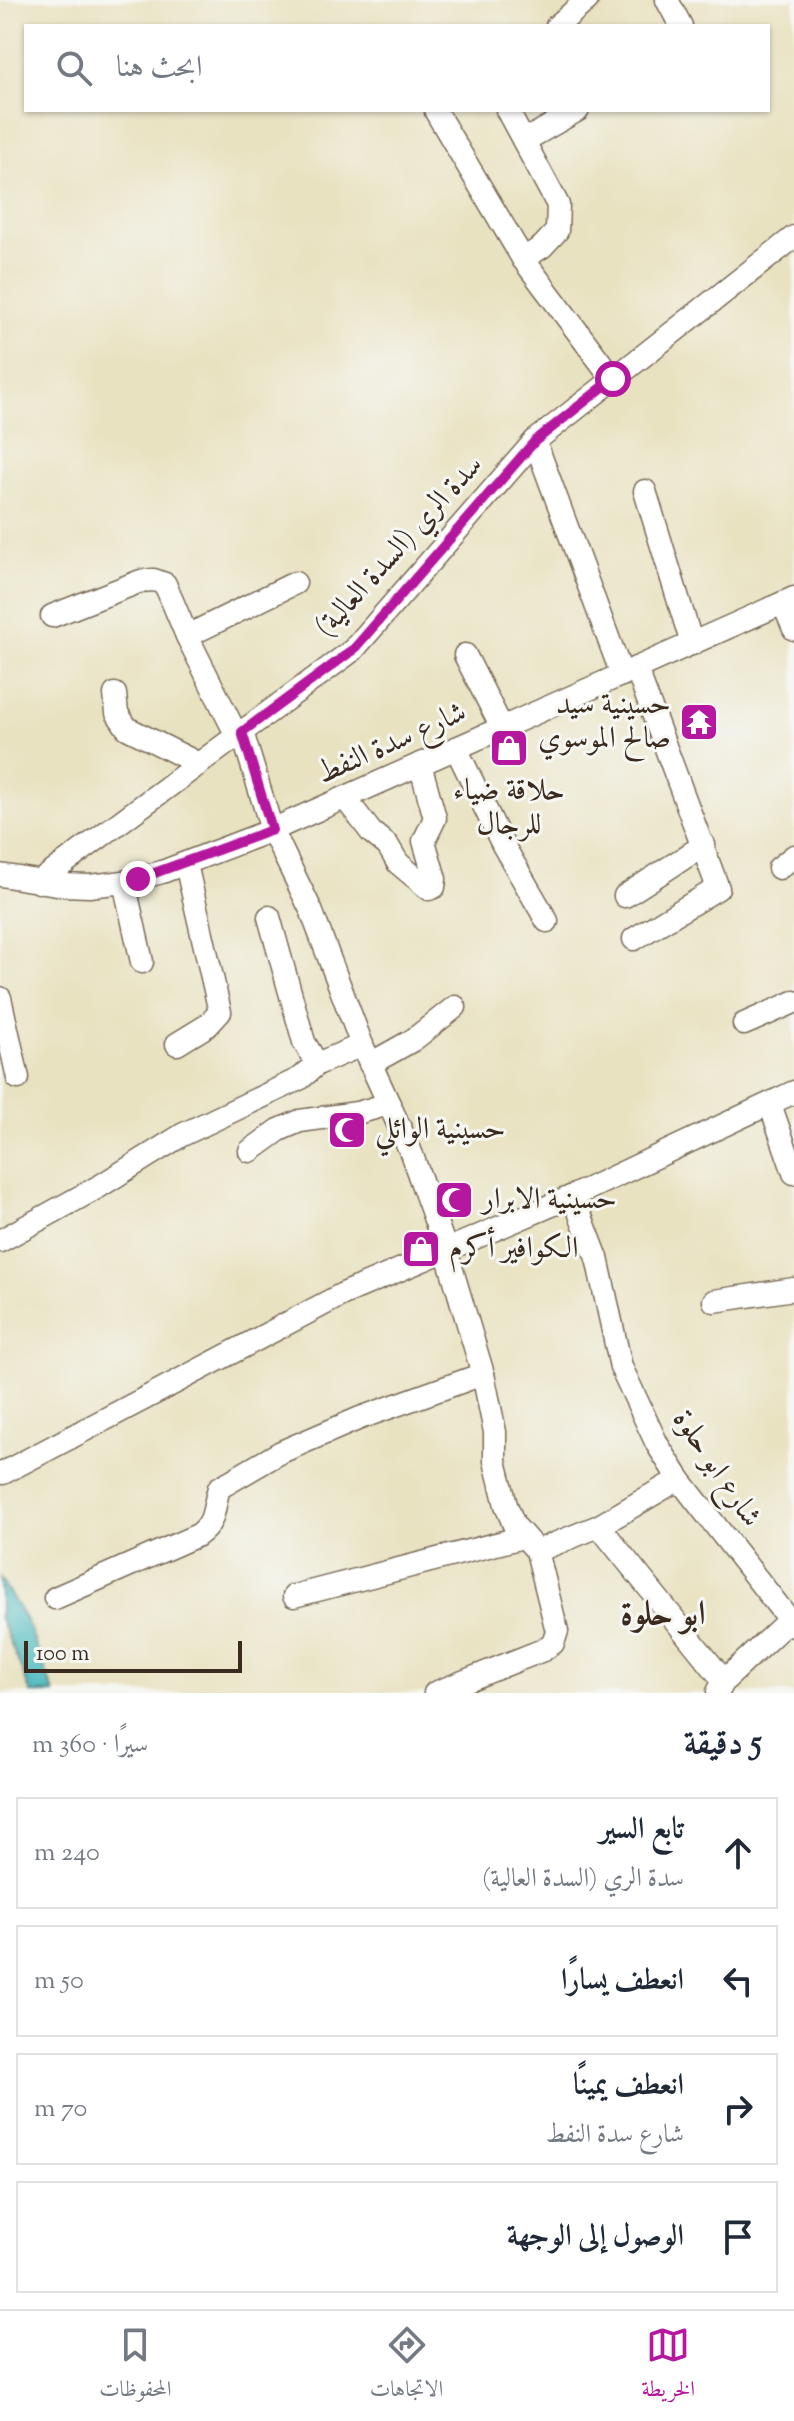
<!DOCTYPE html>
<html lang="ar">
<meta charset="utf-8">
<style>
:root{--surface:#fff;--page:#f6f6f7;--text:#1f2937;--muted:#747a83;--line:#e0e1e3;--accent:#b5179e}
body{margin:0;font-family:"Sorts Mill Goudy",Amiri,serif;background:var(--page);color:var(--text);direction:rtl}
.scale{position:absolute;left:24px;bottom:20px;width:218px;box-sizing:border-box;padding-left:8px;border:4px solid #3b2a1e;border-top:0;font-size:22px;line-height:28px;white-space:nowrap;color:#3b2a1e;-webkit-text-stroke:6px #f6f6f2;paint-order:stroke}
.stop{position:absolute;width:24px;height:24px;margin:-18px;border:6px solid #b5179e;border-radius:50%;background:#fff}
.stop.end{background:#b5179e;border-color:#fff;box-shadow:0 2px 8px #0008}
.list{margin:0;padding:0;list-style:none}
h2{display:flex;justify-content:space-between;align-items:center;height:104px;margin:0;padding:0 32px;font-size:34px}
h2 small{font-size:26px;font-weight:400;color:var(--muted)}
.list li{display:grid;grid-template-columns:52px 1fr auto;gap:24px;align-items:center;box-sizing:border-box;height:112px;margin:0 16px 16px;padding:0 16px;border:2px solid var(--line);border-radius:0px}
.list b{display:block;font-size:30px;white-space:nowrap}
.list p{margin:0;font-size:26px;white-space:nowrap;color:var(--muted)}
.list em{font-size:26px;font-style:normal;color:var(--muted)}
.icon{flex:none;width:44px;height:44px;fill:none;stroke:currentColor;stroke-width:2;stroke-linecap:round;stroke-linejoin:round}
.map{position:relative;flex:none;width:794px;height:1693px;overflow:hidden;direction:ltr}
.search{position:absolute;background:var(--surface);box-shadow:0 2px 6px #0004;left:24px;right:24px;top:24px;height:88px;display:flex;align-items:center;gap:20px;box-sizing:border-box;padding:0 28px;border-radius:0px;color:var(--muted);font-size:30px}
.sheet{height:616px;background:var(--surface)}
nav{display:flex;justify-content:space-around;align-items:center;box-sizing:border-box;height:112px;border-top:2px solid var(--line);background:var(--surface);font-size:22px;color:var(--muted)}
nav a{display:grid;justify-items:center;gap:4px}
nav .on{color:var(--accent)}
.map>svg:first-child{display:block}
</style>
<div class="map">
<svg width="794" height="1693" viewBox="0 0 794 1693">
<rect width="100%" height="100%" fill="#f6f6f2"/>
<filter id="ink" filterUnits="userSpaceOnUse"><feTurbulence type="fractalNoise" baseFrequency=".0125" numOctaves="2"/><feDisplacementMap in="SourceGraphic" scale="16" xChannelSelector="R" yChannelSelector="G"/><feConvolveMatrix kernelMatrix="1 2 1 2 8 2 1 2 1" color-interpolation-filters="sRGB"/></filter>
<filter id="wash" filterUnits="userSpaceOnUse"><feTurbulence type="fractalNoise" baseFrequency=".006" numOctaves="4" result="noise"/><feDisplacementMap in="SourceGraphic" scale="32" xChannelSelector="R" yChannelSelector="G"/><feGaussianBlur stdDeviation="1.8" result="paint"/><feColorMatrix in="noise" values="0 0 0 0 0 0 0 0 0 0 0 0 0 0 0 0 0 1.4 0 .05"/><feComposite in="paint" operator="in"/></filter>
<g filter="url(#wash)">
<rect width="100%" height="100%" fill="#e9e2c1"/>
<!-- water -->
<polygon fill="#4bbac0" stroke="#43726f" stroke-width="2" points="0,1578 27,1622 54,1693 31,1693 0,1618"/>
</g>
<g filter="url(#ink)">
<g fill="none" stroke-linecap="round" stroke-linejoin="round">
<!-- minor casing -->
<g stroke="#786a57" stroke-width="25">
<g id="minor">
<polyline points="667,0 681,26"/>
<polyline points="557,26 587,0"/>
<polyline points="507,110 558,205 557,231 542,247 523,259"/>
<polyline points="436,112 523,259 613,379"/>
<polyline points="524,141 578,110"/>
<polyline points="535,441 622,675"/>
<polyline points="645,491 692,644"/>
<polyline points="783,603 794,629"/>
<polyline points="52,616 141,581 154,580 165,584 187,636 237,736"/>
<polyline points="187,636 295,583"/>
<polyline points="465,655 502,728"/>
<polyline points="115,694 117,713 127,728 199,764"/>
<polyline points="242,732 272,830 311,910 362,1045 410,1150 446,1250 483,1374 495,1432 495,1461 506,1505 514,1525 537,1551 557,1631 553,1643 543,1650 435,1693"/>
<polyline points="456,748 503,845 547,921"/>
<polyline points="345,798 371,832 388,846 398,863 429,889 434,887 435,879 424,841 435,818 420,764"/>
<polyline points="779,868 794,856"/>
<polyline points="0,875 63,885 89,886 124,882 162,872 272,830 794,598"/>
<polyline points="39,882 353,650 535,441 794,237"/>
<polyline points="124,882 142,962"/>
<polyline points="625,896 704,845"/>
<polyline points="269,917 304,1042 317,1064"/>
<polyline points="634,939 718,888 636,668"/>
<polyline points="0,998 18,1078"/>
<polyline points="744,1024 794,1002"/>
<polyline points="177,1044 208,1025 220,1012 186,864"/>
<polyline points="370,1064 413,1040 455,1007"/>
<polyline points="770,1104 794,1173"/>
<polyline points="250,1151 279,1130 300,1121 357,1113 389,1104"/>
<polyline points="573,1196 597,1258 621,1367 657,1444 679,1479 794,1626"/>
<polyline points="0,1241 100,1186 182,1135 301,1078 317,1064 362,1045"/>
<polyline points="714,1301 794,1289"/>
<polyline points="3,1473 343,1294 573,1196 794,1092"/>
<polyline points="599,1526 724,1681"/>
<polyline points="537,1551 599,1526 679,1479"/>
<polyline points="294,1596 523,1537"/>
<path d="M55 1598 198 1535C216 1523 213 1507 219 1488L281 1452 360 1418 483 1374"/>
<polyline points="718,1692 724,1681 789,1620"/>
</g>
</g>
<!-- minor -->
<use href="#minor" stroke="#fff" stroke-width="22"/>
</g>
</g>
<g fill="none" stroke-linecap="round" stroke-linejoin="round" filter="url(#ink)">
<!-- route -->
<polyline stroke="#b5179e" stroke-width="10" points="138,879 272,830 242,732 353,650 535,441 613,379"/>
</g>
<!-- icons -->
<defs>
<g id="temple-square" transform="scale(2)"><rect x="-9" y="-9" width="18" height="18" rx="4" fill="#b5179e" stroke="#f6f6f2"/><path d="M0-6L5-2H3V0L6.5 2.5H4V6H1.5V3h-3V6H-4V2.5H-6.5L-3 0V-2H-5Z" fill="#fff"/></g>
<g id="shop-square" transform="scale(2)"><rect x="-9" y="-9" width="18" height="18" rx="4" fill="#b5179e" stroke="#f6f6f2"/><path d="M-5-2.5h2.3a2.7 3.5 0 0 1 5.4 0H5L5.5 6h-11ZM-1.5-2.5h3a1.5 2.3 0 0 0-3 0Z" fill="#fff"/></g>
<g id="mosque-square" transform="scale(2)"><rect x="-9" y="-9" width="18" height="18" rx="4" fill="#b5179e" stroke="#f6f6f2"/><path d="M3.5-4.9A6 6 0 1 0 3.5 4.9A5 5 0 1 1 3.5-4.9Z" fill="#fff"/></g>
</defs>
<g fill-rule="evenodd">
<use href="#temple-square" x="699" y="722"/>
<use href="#shop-square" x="509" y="748"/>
<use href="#mosque-square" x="347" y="1130"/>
<use href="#mosque-square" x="454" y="1200"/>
<use href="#shop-square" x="421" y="1249"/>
</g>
<g text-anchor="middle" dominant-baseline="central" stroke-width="6" stroke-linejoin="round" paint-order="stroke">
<!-- street labels -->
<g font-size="30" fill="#3b2a1e" stroke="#f6f6f2">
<text transform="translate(400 547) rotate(-48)">سدة الري (السدة العالية)</text>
<text transform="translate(392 744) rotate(-24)">شارع سدة النفط</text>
<text transform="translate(716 1469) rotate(56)">شارع ابو حلوة</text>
</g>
<!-- poi labels -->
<g font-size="30" fill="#3b2a1e" stroke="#f6f6f2" text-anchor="start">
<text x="671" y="705" text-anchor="end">حسينية سيد<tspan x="671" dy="34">صالح الموسوي</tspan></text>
<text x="509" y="791" text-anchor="middle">حلاقة ضياء<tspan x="509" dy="34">للرجال</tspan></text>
<text x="375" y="1130">حسينية الوائلي</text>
<text x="482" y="1200">حسينية الابرار</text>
<text x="449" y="1249">الكوافير أكرم</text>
</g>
<!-- quarter labels -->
<g font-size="34" font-weight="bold" fill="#3b2a1e" stroke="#f6f6f2">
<text x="663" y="1615">ابو حلوة</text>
</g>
</g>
</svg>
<div class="scale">100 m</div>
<div class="stop" style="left:613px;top:379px"></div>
<div class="stop end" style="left:138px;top:879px"></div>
<div class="search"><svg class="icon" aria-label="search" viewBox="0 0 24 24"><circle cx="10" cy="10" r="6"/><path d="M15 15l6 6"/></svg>ابحث هنا</div>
</div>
<section class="sheet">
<h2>5 دقيقة<small>سيرًا · 360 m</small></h2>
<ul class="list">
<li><svg class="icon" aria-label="ahead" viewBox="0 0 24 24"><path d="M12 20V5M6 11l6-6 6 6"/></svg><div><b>تابع السير</b><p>سدة الري (السدة العالية)</p></div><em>240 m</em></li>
<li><svg class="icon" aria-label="left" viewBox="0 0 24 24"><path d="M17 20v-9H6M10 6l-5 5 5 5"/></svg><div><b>انعطف يسارًا</b></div><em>50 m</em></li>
<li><svg class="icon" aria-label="right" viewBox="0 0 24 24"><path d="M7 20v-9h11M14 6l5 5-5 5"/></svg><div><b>انعطف يمينًا</b><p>شارع سدة النفط</p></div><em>70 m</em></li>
<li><svg class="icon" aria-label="arrive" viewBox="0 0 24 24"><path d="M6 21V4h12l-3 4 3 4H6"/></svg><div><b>الوصول إلى الوجهة</b></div></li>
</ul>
</section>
<nav>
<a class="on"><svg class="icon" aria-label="map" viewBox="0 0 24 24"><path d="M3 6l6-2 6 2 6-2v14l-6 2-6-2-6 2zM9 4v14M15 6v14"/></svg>الخريطة</a>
<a><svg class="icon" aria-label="directions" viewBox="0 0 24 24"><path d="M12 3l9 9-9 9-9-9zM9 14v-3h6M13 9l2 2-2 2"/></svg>الاتجاهات</a>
<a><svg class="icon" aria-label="saved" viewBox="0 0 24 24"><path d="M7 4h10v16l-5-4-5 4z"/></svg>المحفوظات</a>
</nav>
